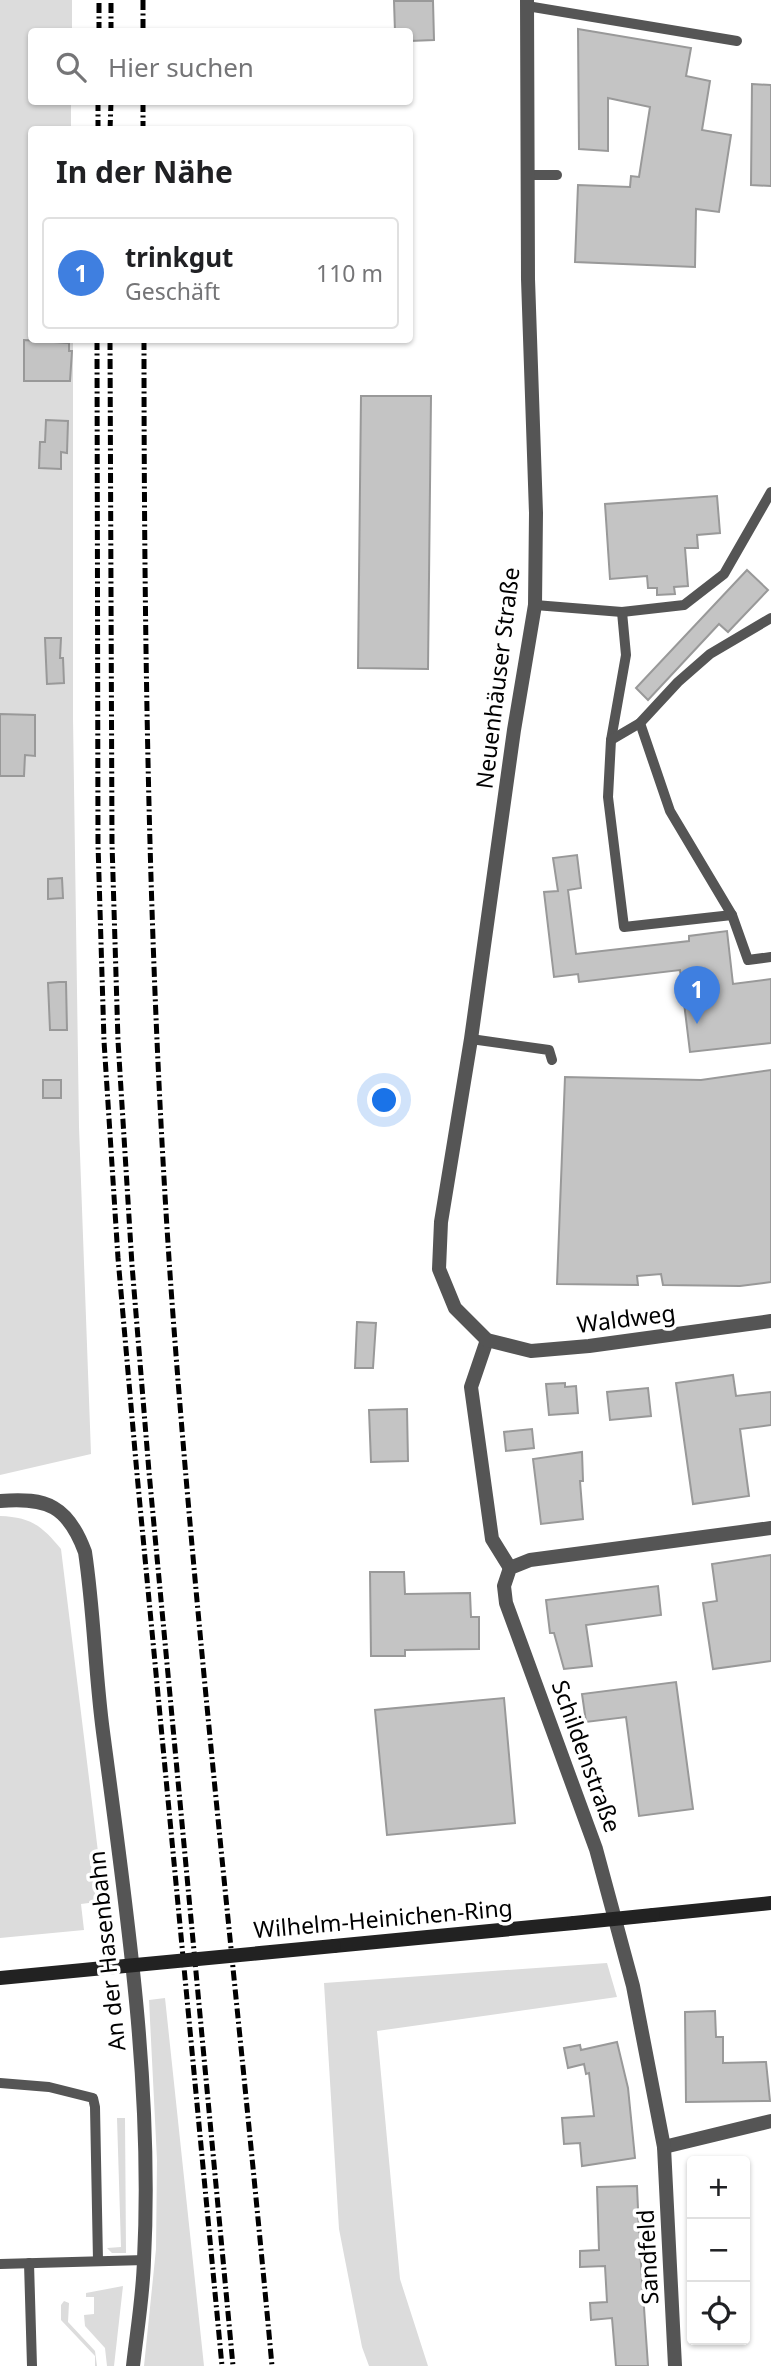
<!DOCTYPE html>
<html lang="de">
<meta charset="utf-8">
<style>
:root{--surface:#fff;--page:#f2f2f2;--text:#202124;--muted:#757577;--line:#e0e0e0;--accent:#0b8043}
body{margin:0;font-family:"Noto Sans",sans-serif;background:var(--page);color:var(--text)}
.controls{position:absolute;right:21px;bottom:21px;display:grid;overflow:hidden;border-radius:7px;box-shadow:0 2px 5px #0004}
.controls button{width:63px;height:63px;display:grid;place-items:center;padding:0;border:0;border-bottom:2px solid var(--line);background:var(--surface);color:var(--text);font:35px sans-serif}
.you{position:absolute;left:385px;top:1101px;width:24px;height:24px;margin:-18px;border:5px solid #fff;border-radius:50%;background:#1a73e8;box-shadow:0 0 0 10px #1a73e833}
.badge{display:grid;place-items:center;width:46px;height:46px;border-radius:50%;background:var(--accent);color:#fff;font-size:23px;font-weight:700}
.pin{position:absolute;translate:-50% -58px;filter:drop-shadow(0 2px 4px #0008)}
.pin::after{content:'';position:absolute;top:37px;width:24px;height:21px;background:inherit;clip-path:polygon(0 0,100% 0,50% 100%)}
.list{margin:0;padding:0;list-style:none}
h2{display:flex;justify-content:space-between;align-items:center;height:91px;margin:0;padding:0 28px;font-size:30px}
h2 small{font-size:23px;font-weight:400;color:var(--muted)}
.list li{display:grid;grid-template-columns:46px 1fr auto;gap:21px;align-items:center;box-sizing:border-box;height:112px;margin:0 14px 14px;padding:0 14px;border:2px solid var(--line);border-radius:7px}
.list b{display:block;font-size:26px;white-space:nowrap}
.list p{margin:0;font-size:23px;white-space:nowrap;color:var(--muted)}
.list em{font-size:23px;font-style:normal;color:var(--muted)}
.icon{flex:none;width:38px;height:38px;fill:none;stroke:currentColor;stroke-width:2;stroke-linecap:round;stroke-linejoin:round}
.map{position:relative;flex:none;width:771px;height:2366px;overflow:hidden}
.search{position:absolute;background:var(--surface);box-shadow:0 2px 5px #0004;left:28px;top:28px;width:385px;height:77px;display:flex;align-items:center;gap:18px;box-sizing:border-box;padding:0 24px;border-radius:7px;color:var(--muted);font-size:26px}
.panel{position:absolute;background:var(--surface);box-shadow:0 2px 5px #0004;left:28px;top:126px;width:385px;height:217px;border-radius:7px}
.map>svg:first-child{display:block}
</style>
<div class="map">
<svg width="771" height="2366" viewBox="0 0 771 2366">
<rect width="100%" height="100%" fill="#fff"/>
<!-- green -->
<g fill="#dcdcdc">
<polygon points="0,0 72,0 72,31 32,32 32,102 71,102 71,129 32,130 32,340 73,340 73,718 79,1127 91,1454 0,1475"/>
<path d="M0 1516C31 1517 42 1526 61 1549L104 1901 81 1904 84 1930 0 1938Z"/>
<polygon points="607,1963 617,1997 377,2031 400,2279 428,2366 369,2366 362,2347 339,2229 324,1983"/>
<polygon points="165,1998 204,2366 144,2366 156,2249 157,2160 149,2000"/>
<polygon points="117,2118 125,2118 126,2253 112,2253 107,2248 121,2247"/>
<polygon points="123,2286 114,2366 107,2366 105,2348 85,2326 84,2315 94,2314 94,2297 86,2297 86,2293"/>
<polygon points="64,2301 69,2303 68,2322 95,2351 97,2366 95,2366 95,2356 61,2320 61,2305"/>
</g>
<!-- building -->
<g fill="#c4c4c4" stroke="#999" stroke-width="2">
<polygon points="394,1 433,1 434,40 410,41 410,32 395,32"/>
<polygon points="578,29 691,48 686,76 710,81 702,130 731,135 719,212 696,209 695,267 575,262 578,185 630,187 631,176 639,177 650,107 608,98 608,151 579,149"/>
<polygon points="752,84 771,85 771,186 751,185"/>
<polygon points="24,340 69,343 69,351 72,351 70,381 24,381"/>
<polygon points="361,396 431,396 428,669 358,668"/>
<polygon points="46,420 68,421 67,453 61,452 61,469 39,468 40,442 45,442"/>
<polygon points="717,496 720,533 697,535 698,548 685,548 688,586 674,587 675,594 657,595 657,588 648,588 647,576 610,579 605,504"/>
<polygon points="747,570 768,590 728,632 719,624 648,700 636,688"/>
<polygon points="45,638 61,638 60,658 63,658 64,683 47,684"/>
<polygon points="0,714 35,715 35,756 25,755 24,776 0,776"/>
<polygon points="577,855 581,888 568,890 576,954 689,941 689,936 727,931 733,984 771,979 771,1043 690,1052 680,970 579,982 578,974 554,977 544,892 558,891 553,858"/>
<polygon points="62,878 63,898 48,899 48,879"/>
<polygon points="59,982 66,982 67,1030 50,1030 48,983"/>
<polygon points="771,1070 771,1282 740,1286 663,1285 661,1274 637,1276 638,1285 557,1284 565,1077 701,1080"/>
<rect x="43" y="1080" width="18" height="18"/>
<polygon points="357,1322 376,1323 373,1368 355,1368"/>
<polygon points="733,1375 736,1396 771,1392 771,1425 740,1429 749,1496 693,1504 676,1383"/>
<polygon points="565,1383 565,1387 576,1386 578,1413 549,1415 546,1384"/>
<polygon points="648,1388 651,1416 610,1420 607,1392"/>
<polygon points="407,1409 408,1461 371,1462 369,1410"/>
<polygon points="532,1429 534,1448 506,1451 504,1432"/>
<polygon points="582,1452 583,1481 580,1481 583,1519 541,1524 533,1459"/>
<polygon points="771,1555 771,1661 713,1669 703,1603 717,1601 712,1564"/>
<polygon points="370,1572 404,1572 405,1594 470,1593 471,1617 479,1617 479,1649 405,1650 405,1656 371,1656"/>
<polygon points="658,1586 661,1615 586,1625 592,1666 564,1669 554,1633 550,1633 546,1600"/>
<polygon points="676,1682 693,1809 639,1816 626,1717 586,1722 582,1694"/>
<polygon points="504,1698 515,1823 387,1835 375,1710"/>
<polygon points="715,2011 716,2037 723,2037 723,2063 766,2062 770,2101 686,2102 685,2012"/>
<polygon points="617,2042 628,2088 635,2158 582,2166 580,2143 564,2144 562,2118 594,2116 589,2073 586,2074 584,2064 568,2068 564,2048 580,2045 581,2050"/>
<polygon points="637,2186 639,2232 643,2231 644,2249 640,2249 648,2366 616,2366 612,2318 591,2320 590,2303 607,2302 605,2266 580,2267 580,2251 599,2250 597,2187"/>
</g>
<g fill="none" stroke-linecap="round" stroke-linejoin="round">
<!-- service -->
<g stroke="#555" stroke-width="10">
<polyline points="527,6 737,41"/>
<polyline points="527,175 557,175"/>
<polyline points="535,605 622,612 684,605 724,574 771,492"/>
<polyline points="622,612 626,655 611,740 608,797 624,927 732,915"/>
<polyline points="640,723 670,811 732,915 748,960 771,957"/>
<polyline points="611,740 640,723 678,682 710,654 771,618"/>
<polyline points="471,1039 549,1050 552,1060"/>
<polyline points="0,2083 49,2087 93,2098 95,2107 98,2261"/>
<polyline points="29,2263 32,2366"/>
<polyline points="0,2264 145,2260"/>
</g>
<!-- minor -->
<g stroke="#555" stroke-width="14">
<polyline points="487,1340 471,1387 492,1539 510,1568"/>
<path d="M0 1501C47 1497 68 1506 85 1552 94 1612 95 1672 103 1732 126 1906 153 2084 144 2260 143 2296 137 2331 133 2366"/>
<polyline points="664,2147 771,2121"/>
<polyline points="675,2366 664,2147 633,1986 596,1849 506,1603 504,1586 510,1568 530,1560 771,1528"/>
</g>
<!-- tertiary -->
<polyline stroke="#555" stroke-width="14" points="527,0 528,279 536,513 535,605 514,730 471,1039 441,1222 439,1269 455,1308 487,1340 531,1351 589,1346 771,1321"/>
<!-- secondary -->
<g stroke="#222" stroke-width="14">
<polyline points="653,1915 771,1903"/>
<polyline points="334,1946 574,1923"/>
<polyline points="0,1978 104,1968"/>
</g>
<!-- rail -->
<g stroke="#000" stroke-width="5" stroke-dasharray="10 3.5 2 3.5" stroke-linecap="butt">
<polyline points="143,0 143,32"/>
<polyline points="99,32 99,0"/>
<polyline points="111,32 111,0"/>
<polyline points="143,102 143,130"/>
<polyline points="98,130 98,102"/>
<polyline points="110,130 111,102"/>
<polyline points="97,340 98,844 104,1041 118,1258 137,1474 222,2366"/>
<polyline points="110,340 112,843 118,1041 132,1265 149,1472 233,2366"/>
<path d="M144 340C144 656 149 973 171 1288 197 1648 239 2007 272 2366"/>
</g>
<!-- secondary-bridge -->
<g stroke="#222" stroke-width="14">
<polyline points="574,1923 653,1915"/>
<polyline points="104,1968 334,1946"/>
</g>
</g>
<g text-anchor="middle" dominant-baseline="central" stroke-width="7" stroke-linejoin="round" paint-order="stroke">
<!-- street labels -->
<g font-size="23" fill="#000" stroke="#fff">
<text transform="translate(497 678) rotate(-83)">Neuenhäuser Straße</text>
<text transform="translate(626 1318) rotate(-7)">Waldweg</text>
<text transform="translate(587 1756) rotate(70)">Schildenstraße</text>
<text transform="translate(383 1918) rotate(-5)">Wilhelm-Heinichen-Ring</text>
<text transform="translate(106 1951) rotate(-96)">An der Hasenbahn</text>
<text transform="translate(647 2257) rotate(-93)">Sandfeld</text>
</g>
</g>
</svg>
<div class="controls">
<button>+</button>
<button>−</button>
<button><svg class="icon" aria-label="locate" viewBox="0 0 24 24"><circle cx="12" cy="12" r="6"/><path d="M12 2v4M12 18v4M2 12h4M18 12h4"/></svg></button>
</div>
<div class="you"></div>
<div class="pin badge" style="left:697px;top:1024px;background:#3f7fe0">1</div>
<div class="search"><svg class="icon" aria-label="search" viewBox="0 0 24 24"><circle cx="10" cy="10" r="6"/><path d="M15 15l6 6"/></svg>Hier suchen</div>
<section class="panel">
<h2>In der Nähe<small></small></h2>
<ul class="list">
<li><span class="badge" style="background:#3f7fe0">1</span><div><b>trinkgut</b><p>Geschäft</p></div><em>110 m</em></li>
</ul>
</section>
</div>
